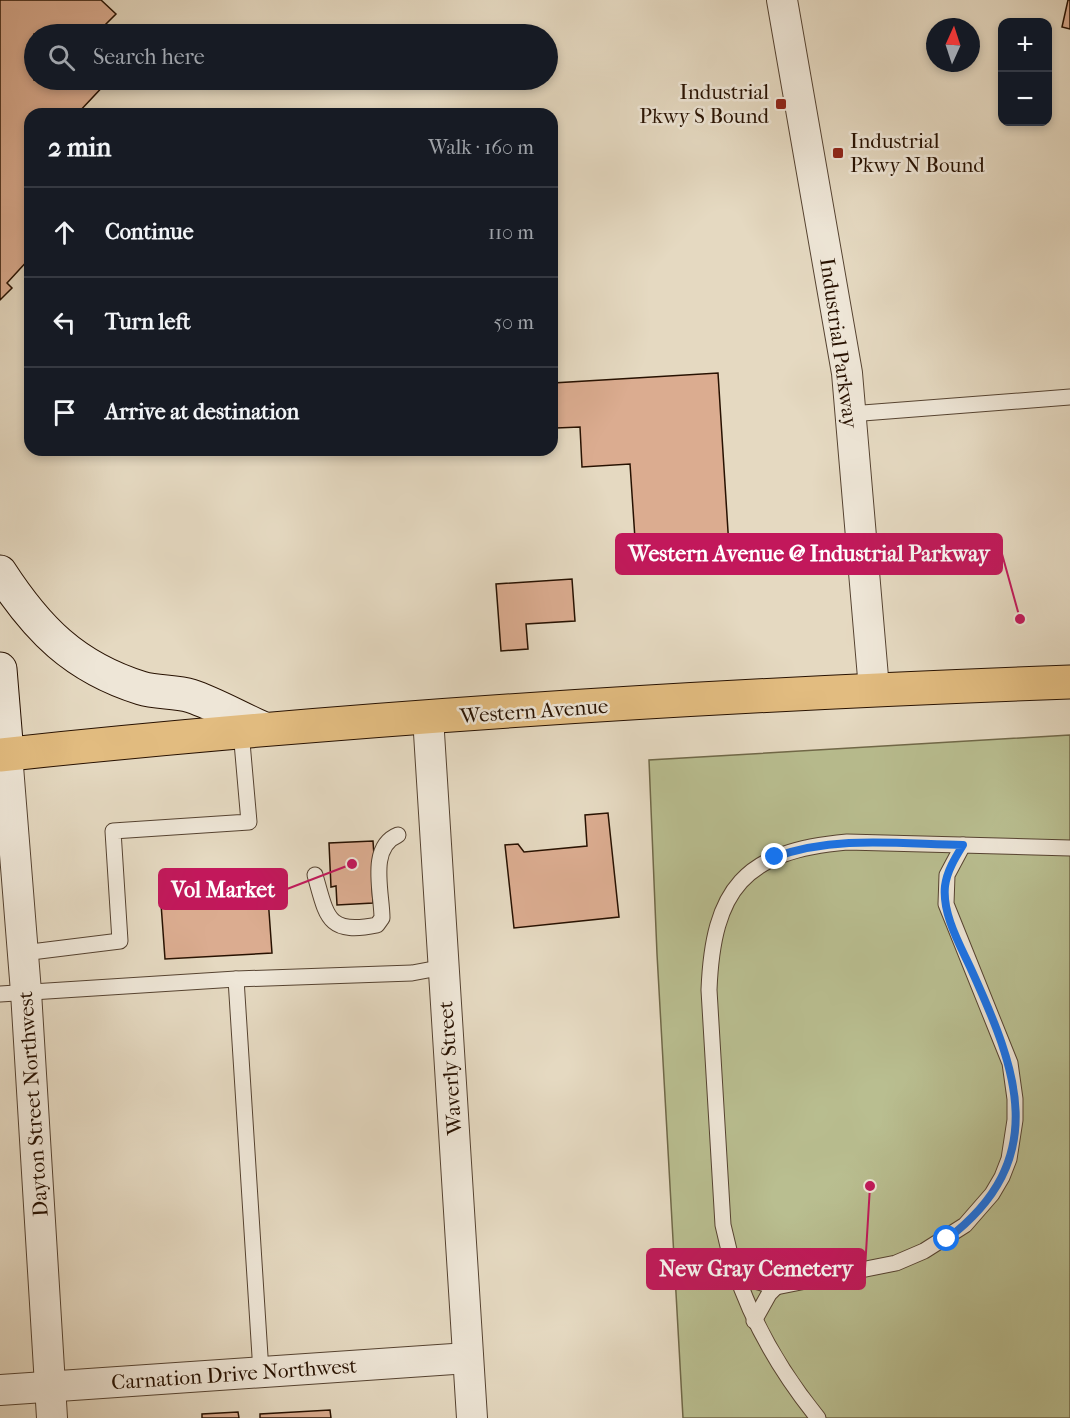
<!DOCTYPE html>
<meta charset="utf-8">
<style>
:root{--surface:#171b24;--page:#242831;--text:#f1f3f6;--muted:#9ea1a6;--line:#363941}
body{margin:0;font-family:"IM FELL French Canon",serif;background:var(--page);color:var(--text)}
.controls{position:absolute;right:18px;top:18px;display:grid;overflow:hidden;border-radius:12px;box-shadow:0 3px 9px #0003}
.controls button{width:54px;height:54px;display:grid;place-items:center;padding:0;border:0;border-bottom:2px solid var(--line);background:var(--surface);color:var(--text);font:30px sans-serif}
.compass{position:absolute;left:926px;top:18px;width:54px;height:54px;border-radius:50%;background:var(--surface);box-shadow:0 3px 9px #0003;rotate:3deg}
.stop{position:absolute;width:18px;height:18px;margin:-14px;border:4px solid #1a73e8;border-radius:50%;background:#fff}
.stop.end{background:#1a73e8;border-color:#fff;box-shadow:0 2px 6px #0008}
.list{margin:0;padding:0;list-style:none}
h2{display:flex;justify-content:space-between;align-items:center;height:78px;margin:0;padding:0 24px;font-size:26px}
h2 small{font-size:20px;font-weight:400;color:var(--muted)}
.list li{display:grid;grid-template-columns:39px 1fr auto;gap:18px;align-items:center;box-sizing:border-box;height:90px;padding:0 24px;border-top:2px solid var(--line)}
.list b{display:block;font-size:22px;white-space:nowrap}
.list em{font-size:20px;font-style:normal;color:var(--muted)}
.icon{flex:none;width:33px;height:33px;fill:none;stroke:currentColor;stroke-width:2;stroke-linecap:round;stroke-linejoin:round}
.map{position:relative;flex:none;width:1070px;height:1418px;overflow:hidden}
.search{position:absolute;background:var(--surface);box-shadow:0 3px 9px #0003;left:24px;top:24px;width:534px;height:66px;display:flex;align-items:center;gap:15px;box-sizing:border-box;padding:0 21px;border-radius:33px;color:var(--muted);font-size:22px}
.panel{position:absolute;background:var(--surface);box-shadow:0 3px 9px #0003;left:24px;top:108px;width:534px;height:348px;border-radius:18px}
.map>svg:first-child{display:block}
</style>
<div class="map">
<svg width="1070" height="1418" viewBox="0 0 1070 1418">
<rect width="100%" height="100%" fill="#e5d9c1"/>
<filter id="stains"><feTurbulence type="fractalNoise" baseFrequency=".00333" numOctaves="4"/><feColorMatrix values="0 0 0 0 .2 0 0 0 0 .09 0 0 0 0 .02 0 0 0 .5 -.17"/></filter>
<radialGradient id="worn" r=".72"><stop offset=".6" stop-color="#630" stop-opacity="0"/><stop offset="1" stop-color="#630" stop-opacity=".3"/></radialGradient>
<!-- green -->
<polygon fill="#b9be90" stroke="#706848" stroke-width="1.5" points="1070,735 1070,1418 683,1418 657,954 649,760"/>
<!-- building -->
<g fill="#dbac90" stroke="#271101" stroke-width="1.5">
<polygon points="0,0 101,0 116,14 100,30 105,34 34,34 34,80 109,80 77,114 30,114 30,258 7,283 12,288 0,300"/>
<polygon points="1068,0 1070,0 1070,29 1062,27"/>
<polygon points="718,373 730,563 637,569 630,464 582,467 580,427 556,428 553,383"/>
<polygon points="572,579 575,621 526,624 528,649 501,651 496,584"/>
<polygon points="608,813 619,917 514,928 505,845 518,844 524,852 587,846 585,815"/>
<polygon points="373,841 376,885 372,885 373,903 337,905 336,886 331,887 329,843"/>
<polygon points="266,870 272,953 165,959 159,876"/>
<polygon points="330,1410 331,1418 260,1418 260,1414"/>
<polygon points="238,1412 239,1418 202,1418 202,1414"/>
</g>
<g fill="none" stroke-linecap="round" stroke-linejoin="round">
<!-- lane casing -->
<g stroke="#564331" stroke-width="17">
<g id="lane">
<polyline points="850,414 1070,397"/>
<path d="M315 875C327 917 327 935 377 925L382 918C382 893 368 847 398 835"/>
<polyline points="23,953 120,941 113,831 249,822 241,731"/>
<polyline points="236,979 261,1372"/>
<polyline points="0,994 236,979 412,973 444,967"/>
<polyline points="738,1276 776,1287 896,1263 924,1251 965,1225 992,1194 1002,1177 1009,1159 1015,1120 1015,1099 1010,1063 946,904 947,875 963,845"/>
<polyline points="754,1321 769,1294 776,1287"/>
<path d="M818 1418C771 1360 738 1298 723 1225L709 990C713 889 744 851 847 842L1070 848"/>
</g>
</g>
<!-- street casing -->
<g stroke="#564331" stroke-width="32">
<g id="street">
<polyline points="782,0 847,373 874,689"/>
<polyline points="428,717 472,1418"/>
<polyline points="7,754 26,992 52,1418"/>
<polyline points="0,1390 468,1358"/>
</g>
</g>
<!-- secondary casing -->
<g stroke="#271101" stroke-width="35">
<g id="secondary">
<path d="M0 572C37 629 74 667 141 688 157 693 175 691 191 696 215 704 239 718 262 728"/>
<polyline points="0,669 7,754"/>
</g>
</g>
<!-- primary casing -->
<g stroke="#271101" stroke-width="35">
<path id="primary" d="M0 755C355 717 713 695 1070 682"/>
</g>
<!-- lane -->
<use href="#lane" stroke="#eee6d7" stroke-width="15"/>
<!-- street -->
<use href="#street" stroke="#eee6d7" stroke-width="30"/>
<!-- secondary -->
<use href="#secondary" stroke="#eee6d7" stroke-width="33"/>
<!-- primary -->
<use href="#primary" stroke="#e2bc80" stroke-width="33"/>
</g>
<g fill="none" stroke-linecap="round" stroke-linejoin="round">
<!-- route -->
<path stroke="#1a73e8" stroke-width="8" d="M775 857C835 835 901 844 963 845 955 858 947 871 945 886 942 914 960 945 971 969 1017 1070 1052 1159 947 1239"/>
</g>
<!-- markers -->
<g fill="#8f2418" stroke="#eee6d7" stroke-width="2">
<rect x="775" y="98" width="12" height="12" rx="3"/>
<rect x="832" y="147" width="12" height="12" rx="3"/>
</g>
<g text-anchor="middle" dominant-baseline="central" stroke-width="5" stroke-linejoin="round" paint-order="stroke">
<!-- poi labels -->
<g font-size="21" fill="#271101" stroke="#eee6d7" text-anchor="end">
<text x="769" y="92">Industrial<tspan x="769" dy="24">Pkwy S Bound</tspan></text>
<text x="850" y="141" text-anchor="start">Industrial<tspan x="850" dy="24">Pkwy N Bound</tspan></text>
</g>
<!-- street labels -->
<g font-size="21" fill="#271101" stroke="#eee6d7">
<text transform="translate(839 343) rotate(82)">Industrial Parkway</text>
<text transform="translate(534 711) rotate(-4)">Western Avenue</text>
<text transform="translate(450 1068) rotate(-94)">Waverly Street</text>
<text transform="translate(33 1104) rotate(-94)">Dayton Street Northwest</text>
<text transform="translate(234 1374) rotate(-4)">Carnation Drive Northwest</text>
</g>
</g>
<!-- callouts -->
<path fill="none" stroke="#c2185b" stroke-width="2" d="M1020 619L1002 554M352 864L287 889M870 1186L865 1269"/>
<g fill="#c2185b" stroke="#eee6d7" stroke-width="2">
<circle cx="1020" cy="619" r="6"/>
<circle cx="352" cy="864" r="6"/>
<circle cx="870" cy="1186" r="6"/>
</g>
<g fill="#c2185b" stroke="#c2185b" stroke-width="2">
<rect x="616" y="534" width="386" height="40" rx="6"/>
<rect x="159" y="869" width="128" height="40" rx="6"/>
<rect x="647" y="1249" width="218" height="40" rx="6"/>
</g>
<g font-size="22" text-anchor="middle" font-weight="bold" fill="#fff">
<text x="809" y="561">Western Avenue @ Industrial Parkway</text>
<text x="223" y="897">Vol Market</text>
<text x="756" y="1276">New Gray Cemetery</text>
</g>
<rect width="100%" height="100%" filter="url(#stains)"/>
<rect width="100%" height="100%" fill="url(#worn)"/>
</svg>
<div class="controls">
<button>+</button>
<button>−</button>
</div>
<svg class="compass" viewBox="-18 -18 36 36"><path d="M0-13l5 13h-10z" fill="#e53935"/><path d="M0 13l5-13h-10z" fill="#9ea1a6"/></svg>
<div class="stop" style="left:947px;top:1239px"></div>
<div class="stop end" style="left:775px;top:857px"></div>
<div class="search"><svg class="icon" aria-label="search" viewBox="0 0 24 24"><circle cx="10" cy="10" r="6"/><path d="M15 15l6 6"/></svg>Search here</div>
<section class="panel">
<h2>2 min<small>Walk · 160 m</small></h2>
<ul class="list">
<li><svg class="icon" aria-label="ahead" viewBox="0 0 24 24"><path d="M12 20V5M6 11l6-6 6 6"/></svg><div><b>Continue</b></div><em>110 m</em></li>
<li><svg class="icon" aria-label="left" viewBox="0 0 24 24"><path d="M17 20v-9H6M10 6l-5 5 5 5"/></svg><div><b>Turn left</b></div><em>50 m</em></li>
<li><svg class="icon" aria-label="arrive" viewBox="0 0 24 24"><path d="M6 21V4h12l-3 4 3 4H6"/></svg><div><b>Arrive at destination</b></div></li>
</ul>
</section>
</div>
